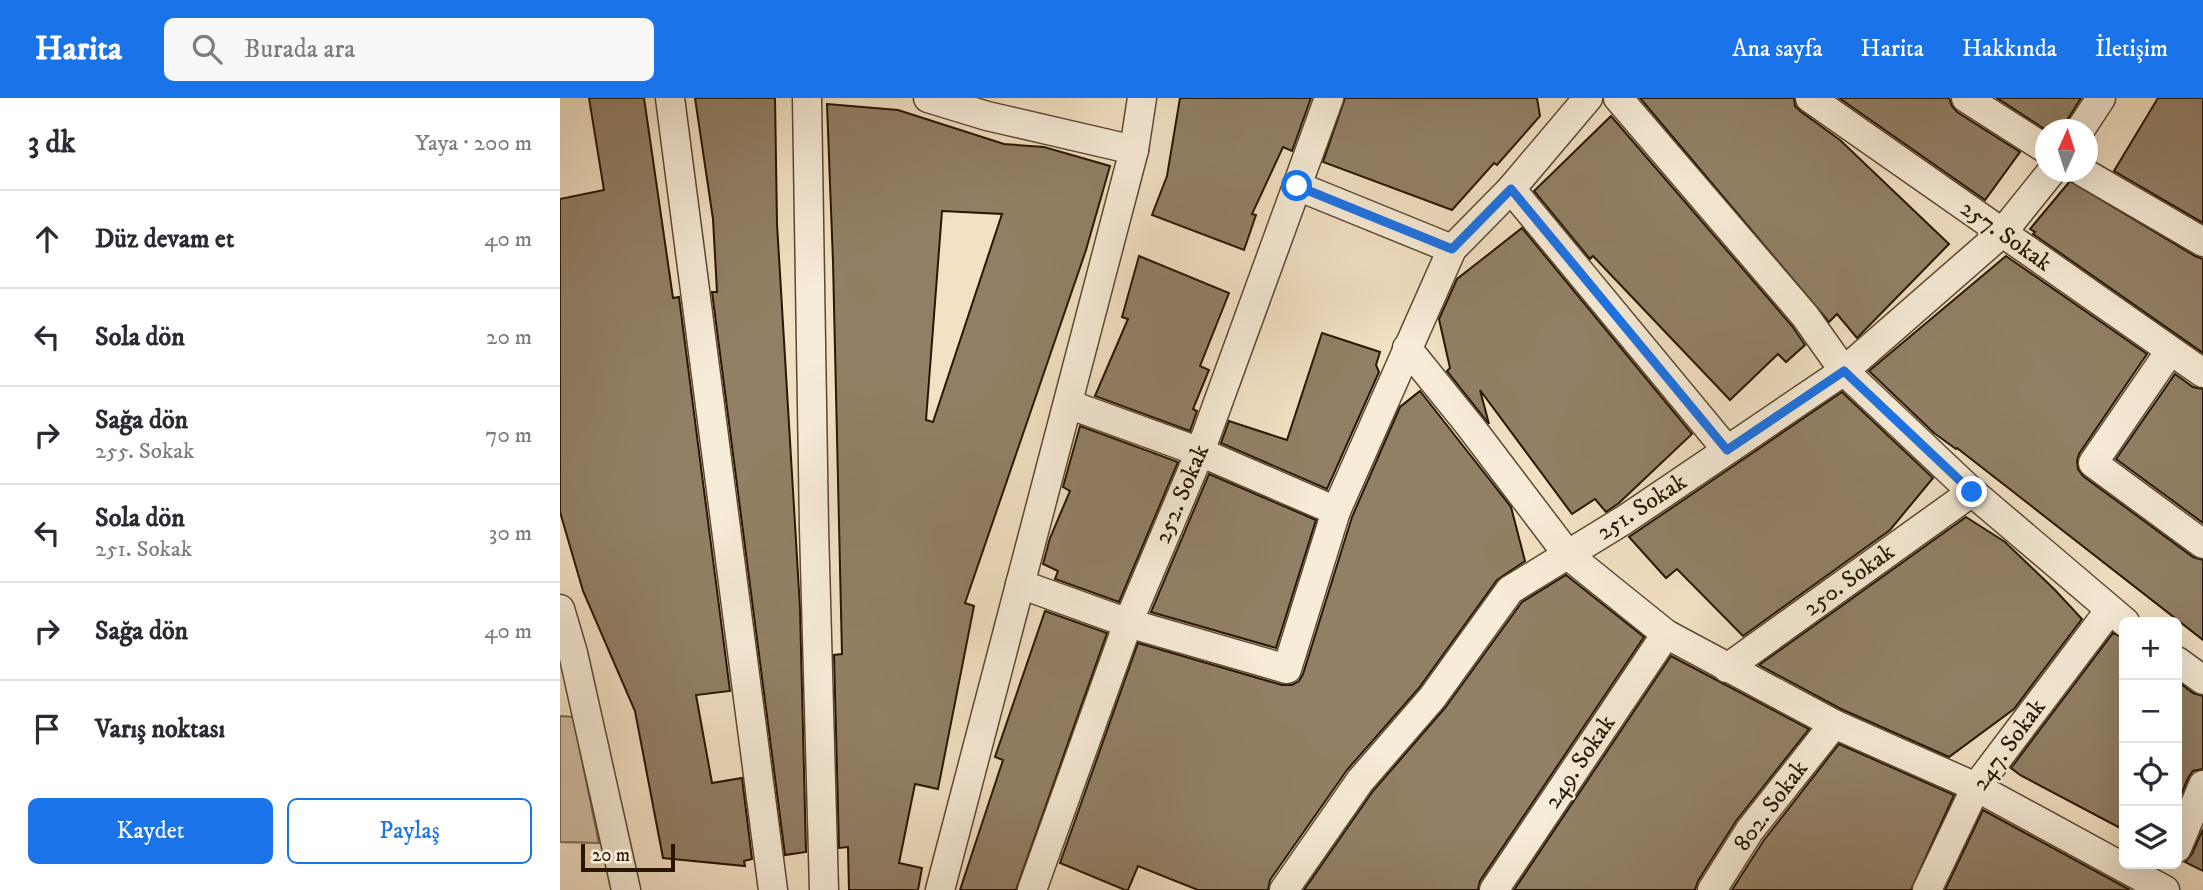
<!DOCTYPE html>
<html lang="tr">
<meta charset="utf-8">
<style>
:root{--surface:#fff;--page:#f7f7f7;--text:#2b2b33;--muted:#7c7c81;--line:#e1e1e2;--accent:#1a73e8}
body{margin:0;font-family:"IM FELL DW Pica",serif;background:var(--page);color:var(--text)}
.controls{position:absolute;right:21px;bottom:21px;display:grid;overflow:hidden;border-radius:10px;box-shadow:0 7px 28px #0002}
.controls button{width:63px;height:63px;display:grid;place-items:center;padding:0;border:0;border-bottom:2px solid var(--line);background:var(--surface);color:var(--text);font:35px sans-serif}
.compass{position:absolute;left:1475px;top:21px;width:63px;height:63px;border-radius:50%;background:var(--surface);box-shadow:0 7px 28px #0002;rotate:3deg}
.scale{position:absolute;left:21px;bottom:18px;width:94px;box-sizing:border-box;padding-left:7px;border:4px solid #291601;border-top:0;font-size:19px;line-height:24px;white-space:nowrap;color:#291601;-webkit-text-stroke:5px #f7ecd8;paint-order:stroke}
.stop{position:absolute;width:21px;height:21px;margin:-16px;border:5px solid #1a73e8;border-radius:50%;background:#fff}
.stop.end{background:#1a73e8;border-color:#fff;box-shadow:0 2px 7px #0008}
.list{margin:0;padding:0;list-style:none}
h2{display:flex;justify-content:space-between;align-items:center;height:91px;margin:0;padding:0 28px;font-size:30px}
h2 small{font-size:23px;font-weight:400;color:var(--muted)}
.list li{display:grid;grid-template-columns:46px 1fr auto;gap:21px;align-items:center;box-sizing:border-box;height:98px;padding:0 28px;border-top:2px solid var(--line)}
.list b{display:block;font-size:26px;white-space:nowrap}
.list p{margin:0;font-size:23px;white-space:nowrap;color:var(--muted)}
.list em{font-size:23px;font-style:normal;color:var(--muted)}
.actions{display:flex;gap:14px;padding:21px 28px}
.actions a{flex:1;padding:16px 0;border:2px solid var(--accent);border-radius:10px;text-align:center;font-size:24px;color:var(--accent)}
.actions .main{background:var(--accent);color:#fff}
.icon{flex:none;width:38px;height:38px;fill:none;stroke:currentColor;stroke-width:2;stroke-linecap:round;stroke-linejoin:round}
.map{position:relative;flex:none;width:1643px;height:792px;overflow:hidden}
header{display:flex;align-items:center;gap:42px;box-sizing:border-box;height:98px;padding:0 35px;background:var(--accent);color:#fff}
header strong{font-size:33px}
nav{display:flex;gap:38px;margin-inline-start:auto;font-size:24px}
.search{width:490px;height:63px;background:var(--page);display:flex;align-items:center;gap:18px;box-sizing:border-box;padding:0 24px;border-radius:10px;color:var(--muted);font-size:26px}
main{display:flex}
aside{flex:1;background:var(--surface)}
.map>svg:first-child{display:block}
</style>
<header>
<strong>Harita</strong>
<div class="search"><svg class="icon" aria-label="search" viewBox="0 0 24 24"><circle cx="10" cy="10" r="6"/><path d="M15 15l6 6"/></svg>Burada ara</div>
<nav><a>Ana sayfa</a><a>Harita</a><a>Hakkında</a><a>İletişim</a></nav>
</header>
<main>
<aside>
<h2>3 dk<small>Yaya · 200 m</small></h2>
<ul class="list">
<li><svg class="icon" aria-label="ahead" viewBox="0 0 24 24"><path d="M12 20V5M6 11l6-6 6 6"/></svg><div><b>Düz devam et</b></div><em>40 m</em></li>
<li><svg class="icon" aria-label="left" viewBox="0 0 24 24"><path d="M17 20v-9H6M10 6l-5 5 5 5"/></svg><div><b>Sola dön</b></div><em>20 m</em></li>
<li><svg class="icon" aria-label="right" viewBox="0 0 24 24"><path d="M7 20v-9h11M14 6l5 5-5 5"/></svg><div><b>Sağa dön</b><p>255. Sokak</p></div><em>70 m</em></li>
<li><svg class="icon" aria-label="left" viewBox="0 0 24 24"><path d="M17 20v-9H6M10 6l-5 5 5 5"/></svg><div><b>Sola dön</b><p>251. Sokak</p></div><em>30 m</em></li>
<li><svg class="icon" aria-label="right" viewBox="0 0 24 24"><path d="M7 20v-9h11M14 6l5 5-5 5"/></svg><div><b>Sağa dön</b></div><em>40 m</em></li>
<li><svg class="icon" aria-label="arrive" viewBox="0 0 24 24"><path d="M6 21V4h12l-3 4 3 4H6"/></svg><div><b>Varış noktası</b></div></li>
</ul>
<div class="actions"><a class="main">Kaydet</a><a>Paylaş</a></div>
</aside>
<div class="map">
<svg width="1643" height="792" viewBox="0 0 1643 792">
<rect width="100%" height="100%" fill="#f2e1c3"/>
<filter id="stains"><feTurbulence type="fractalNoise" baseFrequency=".00286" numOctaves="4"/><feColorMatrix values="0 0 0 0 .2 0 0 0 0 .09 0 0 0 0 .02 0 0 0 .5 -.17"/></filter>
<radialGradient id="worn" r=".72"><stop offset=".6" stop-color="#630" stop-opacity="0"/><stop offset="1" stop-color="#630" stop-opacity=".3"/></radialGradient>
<!-- green -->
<polygon fill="#d0bea2" stroke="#7c6a52" stroke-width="2" points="0,618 13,619 39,745 0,744"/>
<!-- building -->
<g fill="#928066" stroke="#291601" stroke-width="2" fill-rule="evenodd">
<polygon points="29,0 84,0 113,200 119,199 170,593 136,597 152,685 182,680 192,761 184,763 185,768 103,760 75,613 23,493 0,414 0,101 44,92"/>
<polygon points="135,0 215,0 217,126 240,510 246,754 225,757 152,194 157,194 153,121"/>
<polygon points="620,0 751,0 732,53 723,49 692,116 696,117 684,152 592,117 607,78"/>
<polygon points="785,0 977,0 980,18 937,67 934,65 892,112 763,64"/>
<polygon points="1080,0 1234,0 1235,8 1240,13 1280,42 1389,146 1297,240 1277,216 1269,224"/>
<polygon points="1279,0 1389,0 1392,8 1397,14 1460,54 1425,102"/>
<polygon points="1437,0 1521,0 1501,32 1486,32"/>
<polygon points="1598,0 1643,0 1643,125 1554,73"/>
<path d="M267 6 338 12 444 46 484 49 550 68 526 152 405 505 414 508 378 691 355 686 339 765 362 770 358 792H289L288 749 279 750 274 557 282 556 273 164ZM382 113 442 116 373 324 366 322Z"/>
<polygon points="1051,18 1232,228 1245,247 1226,264 1218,256 1170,302 1033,158 1030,161 974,93"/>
<polygon points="1510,83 1635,158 1643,161 1643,255 1473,136 1475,134 1470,131"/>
<polygon points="962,130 1132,336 1059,405 1046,414 1035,401 1012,416 920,292 929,326 887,273 890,270 879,221 897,181"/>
<polygon points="579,158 669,195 640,268 649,272 633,311 637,313 630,333 535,298 568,221 562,219"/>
<polygon points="1446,158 1587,256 1519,356 1517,363 1518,371 1523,378 1633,459 1643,462 1643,542 1397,350 1396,351 1374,335 1309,273"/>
<polygon points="762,235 820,254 816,267 819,274 767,391 661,345 669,323 727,342"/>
<polygon points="1615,276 1633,289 1643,291 1643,425 1556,361"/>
<polygon points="860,293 951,409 965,463 937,482 859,590 787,672 710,782 708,792 638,792 578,768 568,792 565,792 500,765 578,545 722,587 732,587 739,583 743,576 792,419 840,309"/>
<polygon points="1282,294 1373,380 1330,432 1183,538 1117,471 1106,480 1069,439"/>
<polygon points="520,328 618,364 559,504 495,481 498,473 483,466 490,440 510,393 503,389"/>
<polygon points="649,376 756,422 716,550 591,514"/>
<polygon points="1406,419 1445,444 1495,492 1522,521 1454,611 1389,659 1281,611 1199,567"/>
<polygon points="1006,477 1084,539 920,783 918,792 744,792 813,693 885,610 962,504"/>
<polygon points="485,513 547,535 456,792 400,792 443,662 435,659"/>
<polygon points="1553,535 1564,540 1564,732 1460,677 1451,670"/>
<polygon points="1111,558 1249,631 1176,723 1138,783 1135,792 954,792"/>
<polygon points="1617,583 1633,595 1643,598 1643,671 1633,673 1628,680 1617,707"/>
<polygon points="1279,646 1394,697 1351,792 1172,792 1204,742"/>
<polygon points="1423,712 1570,792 1385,792"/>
<polygon points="1643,731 1643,773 1625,764 1632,756"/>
</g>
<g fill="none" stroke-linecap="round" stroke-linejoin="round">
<!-- minor casing -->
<g stroke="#5b4932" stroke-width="31">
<g id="minor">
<polyline points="110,0 213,792"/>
<polyline points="247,0 254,430 264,792"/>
<polyline points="368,0 427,18 574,52"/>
<polyline points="1058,0 1245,218 1284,273 1412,394 1565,524"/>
<polyline points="1250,0 1643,275"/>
<polyline points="1406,0 1486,51"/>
<polyline points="1520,32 1541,0"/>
<polyline points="1523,74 1643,144"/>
<polyline points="737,88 892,151"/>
<polyline points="951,91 1167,352"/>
<polyline points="847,250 910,328 1008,457 1106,536 1274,626 1416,689 1605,792"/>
<polyline points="1610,253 1533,365 1643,446"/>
<polyline points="508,306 640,354 776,413"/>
<polyline points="460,486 568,525 727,571 776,413 892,151 951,91 1028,0"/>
<polyline points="0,511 13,555 66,792"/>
<polyline points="1617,563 1643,582"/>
<polyline points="1167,570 1412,394"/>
<polyline points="1617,750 1643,687"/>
<polyline points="380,792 574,52 582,0"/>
<polyline points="472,792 568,525 640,354 769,0"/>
<polyline points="724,792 800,683 872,600 950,492 1064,422 1284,273 1442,135 1491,74"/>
<polyline points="934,792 1106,536"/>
<polyline points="1152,792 1190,732 1274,626"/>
<polyline points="1367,792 1416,689 1549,513"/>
</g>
</g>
<!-- minor -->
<use href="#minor" stroke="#f7ecd8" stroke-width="28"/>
</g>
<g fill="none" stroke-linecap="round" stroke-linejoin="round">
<!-- route -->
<polyline stroke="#1a73e8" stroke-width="9" points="737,88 892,151 951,91 1167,352 1284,273 1412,394"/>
</g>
<g text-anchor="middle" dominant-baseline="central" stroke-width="5" stroke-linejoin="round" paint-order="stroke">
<!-- street labels -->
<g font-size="24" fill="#291601" stroke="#f7ecd8">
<text transform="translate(1446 138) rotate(35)">257. Sokak</text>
<text transform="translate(622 396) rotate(-67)">252. Sokak</text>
<text transform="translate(1082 409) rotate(-33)">251. Sokak</text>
<text transform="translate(1289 482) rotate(-36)">250. Sokak</text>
<text transform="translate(1449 647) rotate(-54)">247. Sokak</text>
<text transform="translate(1020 664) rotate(-56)">249. Sokak</text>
<text transform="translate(1211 708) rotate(-53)">802. Sokak</text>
</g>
</g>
<rect width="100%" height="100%" filter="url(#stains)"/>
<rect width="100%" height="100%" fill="url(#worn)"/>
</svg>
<div class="controls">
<button>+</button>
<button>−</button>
<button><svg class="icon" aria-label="locate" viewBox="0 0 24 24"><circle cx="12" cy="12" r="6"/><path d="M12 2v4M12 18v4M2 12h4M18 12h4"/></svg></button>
<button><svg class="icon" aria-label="layers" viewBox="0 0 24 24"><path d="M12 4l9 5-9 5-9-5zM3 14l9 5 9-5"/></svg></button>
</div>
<svg class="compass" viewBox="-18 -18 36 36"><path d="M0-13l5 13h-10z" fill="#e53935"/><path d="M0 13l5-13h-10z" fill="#7c7c81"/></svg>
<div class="scale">20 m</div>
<div class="stop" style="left:737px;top:88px"></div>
<div class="stop end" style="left:1412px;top:394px"></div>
</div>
</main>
